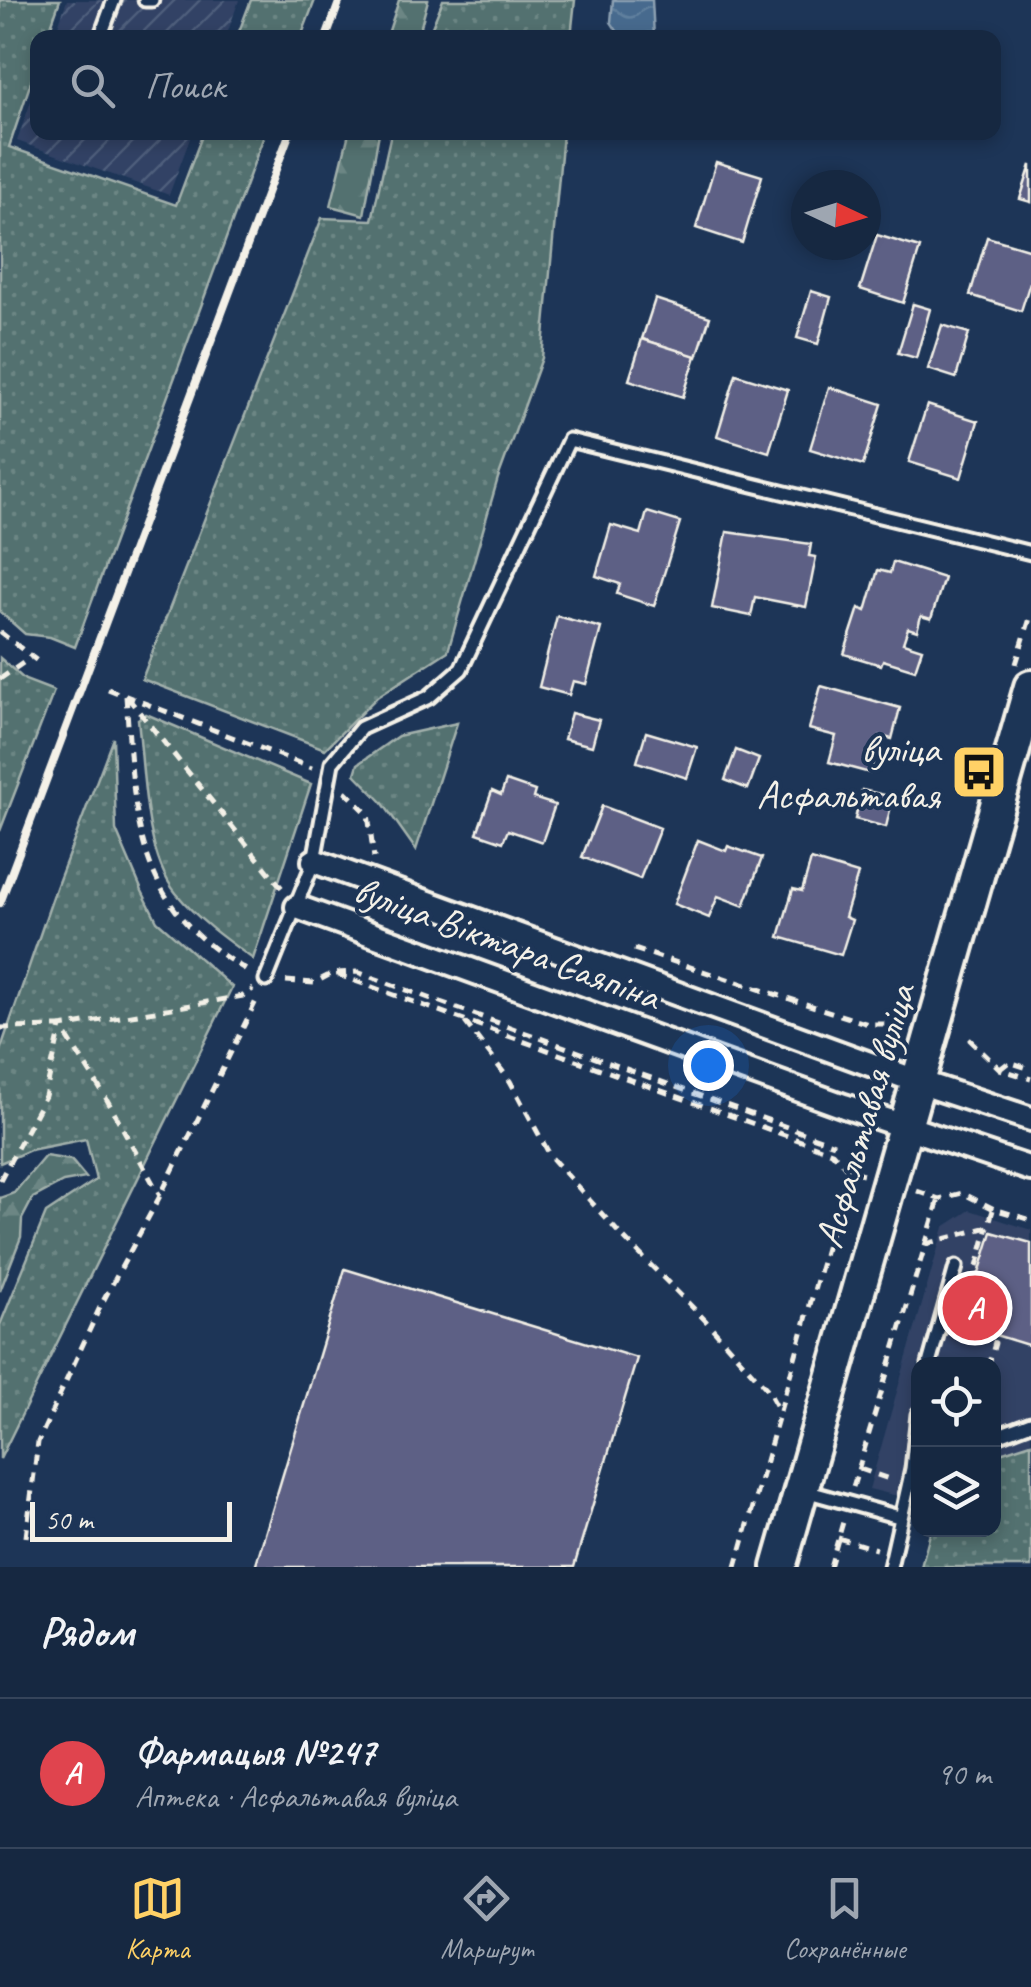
<!DOCTYPE html>
<html lang="ru">
<meta charset="utf-8">
<style>
:root{--surface:#162841;--page:#1f3048;--text:#f1f3f6;--muted:#9ea6b1;--line:#35445a;--accent:#ffd166}
body{margin:0;font-family:Caveat,sans-serif;background:var(--page);color:var(--text)}
.controls{position:absolute;right:30px;bottom:30px;display:grid;overflow:hidden;border-radius:20px;box-shadow:0 5px 15px #0003}
.controls button{width:90px;height:90px;display:grid;place-items:center;padding:0;border:0;border-bottom:2px solid var(--line);background:var(--surface);color:var(--text);font:50px sans-serif}
.compass{position:absolute;left:791px;top:170px;width:90px;height:90px;border-radius:50%;background:var(--surface);box-shadow:0 5px 15px #0003;rotate:94deg}
.scale{position:absolute;left:30px;bottom:25px;width:202px;box-sizing:border-box;padding-left:10px;border:5px solid #f4f1e8;border-top:0;font-size:28px;line-height:35px;white-space:nowrap;color:#f4f1e8;-webkit-text-stroke:8px #1d3557;paint-order:stroke}
.you{position:absolute;left:708px;top:1065px;width:35px;height:35px;margin:-25px;border:8px solid #fff;border-radius:50%;background:#1a73e8;box-shadow:0 0 0 15px #1a73e833}
.badge{display:grid;place-items:center;width:65px;height:65px;border-radius:50%;background:var(--accent);color:#fff;font-size:32px;font-weight:700}
.pin{position:absolute;translate:-50% -50%;border:5px solid #fff;box-shadow:0 2px 10px #0006}
.list{margin:0;padding:0;list-style:none}
h2{display:flex;justify-content:space-between;align-items:center;height:130px;margin:0;padding:0 40px;font-size:42px}
h2 small{font-size:32px;font-weight:400;color:var(--muted)}
.list li{display:grid;grid-template-columns:65px 1fr auto;gap:30px;align-items:center;box-sizing:border-box;height:150px;padding:0 40px;border-top:2px solid var(--line)}
.list b{display:block;font-size:38px;white-space:nowrap}
.list p{margin:0;font-size:32px;white-space:nowrap;color:var(--muted)}
.list em{font-size:32px;font-style:normal;color:var(--muted)}
.icon{flex:none;width:55px;height:55px;fill:none;stroke:currentColor;stroke-width:2;stroke-linecap:round;stroke-linejoin:round}
.map{position:relative;flex:none;width:1031px;height:1567px;overflow:hidden}
.search{position:absolute;background:var(--surface);box-shadow:0 5px 15px #0003;left:30px;right:30px;top:30px;height:110px;display:flex;align-items:center;gap:25px;box-sizing:border-box;padding:0 35px;border-radius:20px;color:var(--muted);font-size:38px}
.sheet{height:280px;background:var(--surface)}
nav{display:flex;justify-content:space-around;align-items:center;box-sizing:border-box;height:140px;border-top:2px solid var(--line);background:var(--surface);font-size:28px;color:var(--muted)}
nav a{display:grid;justify-items:center;gap:5px}
nav .on{color:var(--accent)}
.map>svg:first-child{display:block}
</style>
<div class="map">
<svg width="1031" height="1567" viewBox="0 0 1031 1567">
<defs>
<pattern id="industrial-furrows" width="10" height="10" patternUnits="userSpaceOnUse" patternTransform="scale(2.5)"><rect width="10" height="10" fill="#304265"/><path d="M-1 1l2-2M0 10L10 0M9 11l2-2" fill="none" stroke="#4f5e7b"/></pattern>
<pattern id="grass-dots" width="8" height="8" patternUnits="userSpaceOnUse" patternTransform="scale(2.5)"><rect width="8" height="8" fill="#527170"/><path d="M2 2h.1M6 6h.1" fill="none" stroke="#6c8684" stroke-width="1.8" stroke-linecap="round"/></pattern>
<pattern id="forest-firs" width="22" height="20" patternUnits="userSpaceOnUse" patternTransform="scale(2.5)"><rect width="22" height="20" fill="#527170"/><path d="M5 1l3.5 6h-7zM16 11l3.5 6h-7z" fill="#6c8684"/></pattern>
<pattern id="water-waves" width="16" height="10" patternUnits="userSpaceOnUse" patternTransform="scale(2.5)"><rect width="16" height="10" fill="#466a8e"/><path d="M0 5q4-4 8 0t8 0" fill="none" stroke="#61809e"/></pattern>
</defs>
<rect width="100%" height="100%" fill="#1d3557"/>
<filter id="ink" filterUnits="userSpaceOnUse"><feTurbulence type="fractalNoise" baseFrequency=".01" numOctaves="2"/><feDisplacementMap in="SourceGraphic" scale="20" xChannelSelector="R" yChannelSelector="G"/><feConvolveMatrix kernelMatrix="1 2 1 2 8 2 1 2 1" color-interpolation-filters="sRGB"/></filter>
<g filter="url(#ink)">
<!-- built -->
<polygon fill="#304265" points="970,1210 1031,1230 1031,1481 994,1493 994,1364 918,1364 918,1501 869,1489 944,1227"/>
<!-- industrial -->
<g fill="url(#industrial-furrows)">
<polygon points="67,0 239,0 226,37 54,38"/>
<polygon points="37,84 38,132 192,133 169,195 17,141"/>
</g>
<!-- grass -->
<g fill="url(#grass-dots)" stroke="#a3b1ac" stroke-width="2.5">
<polygon points="0,0 60,0 47,37 38,38 37,64 9,147 176,205 203,133 265,133 75,647 50,637 25,634 0,612"/>
<polygon points="251,0 315,0 301,37 237,37"/>
<polygon points="443,0 575,0 571,37 428,37"/>
<polygon points="391,133 563,133 542,358 498,478 448,651 377,697 325,749 142,679 322,218 372,220"/>
<polygon points="0,658 25,680 54,691 0,831"/>
<path d="M146 714 311 784 253 959C225 939 198 920 176 893 144 854 144 768 138 719Z"/>
<polygon points="457,723 416,850 382,802 355,774 358,764 398,736"/>
<polygon points="113,738 116,830 142,891 157,921 232,987 0,1459 0,1325 46,1213 96,1180 86,1139 30,1150 0,1163 0,1051 56,888"/>
<polygon points="1031,1443 1031,1567 921,1567 931,1530 994,1530 994,1455"/>
</g>
<!-- forest -->
<g fill="url(#forest-firs)" stroke="#a3b1ac" stroke-width="2.5">
<polygon points="399,0 428,0 418,37 387,37"/>
<polygon points="349,133 379,133 364,215 331,206"/>
<polygon points="45,1156 71,1160 86,1178 63,1182 33,1198 22,1219 21,1237 0,1291 0,1198 14,1193"/>
</g>
<!-- water -->
<polygon fill="url(#water-waves)" stroke="#8ca0b2" stroke-width="2.5" points="613,0 652,0 654,37 621,37 611,22"/>
<!-- building -->
<g fill="#5d6085" stroke="#f4f1e8" stroke-width="2.5">
<polygon points="716,162 762,176 742,243 696,228"/>
<polygon points="1031,165 1031,202 1020,199"/>
<polygon points="877,235 920,248 903,303 860,289"/>
<polygon points="987,237 1031,250 1031,279 1021,311 970,295"/>
<polygon points="811,291 831,297 818,344 797,338"/>
<polygon points="655,299 710,317 697,357 642,339"/>
<polygon points="913,304 930,309 916,358 898,353"/>
<polygon points="942,325 969,333 956,378 928,369"/>
<polygon points="642,339 696,356 683,397 629,380"/>
<polygon points="736,374 788,390 769,452 717,436"/>
<polygon points="829,387 882,404 863,465 810,449"/>
<polygon points="927,405 978,421 961,478 909,462"/>
<polygon points="647,512 680,522 654,606 617,594 620,584 596,576 611,525 641,534"/>
<polygon points="727,532 811,544 809,556 816,557 806,607 755,597 751,616 712,608"/>
<polygon points="893,562 944,578 931,619 921,616 917,631 908,628 903,643 922,649 915,670 883,660 881,665 844,654 859,608 866,611 878,570 890,573"/>
<polygon points="557,616 601,628 586,684 573,681 569,695 539,687"/>
<polygon points="821,686 900,708 892,739 880,736 870,773 829,762 836,736 809,729"/>
<polygon points="571,713 599,720 592,746 564,739"/>
<polygon points="646,732 697,747 687,778 637,762"/>
<polygon points="736,750 759,759 748,789 725,780"/>
<polygon points="506,781 535,791 533,798 555,805 542,842 508,830 503,842 477,833 492,791 501,795"/>
<polygon points="862,790 893,797 886,827 855,819"/>
<polygon points="602,806 660,828 640,879 582,857"/>
<polygon points="698,840 726,851 728,846 762,858 744,906 718,896 709,918 674,904"/>
<polygon points="811,860 858,874 845,917 852,920 841,955 779,937 793,889 802,891"/>
<polygon points="992,1232 1031,1243 1031,1346 963,1325"/>
<polygon points="345,1269 637,1358 574,1567 255,1567"/>
</g>
<g fill="none" stroke-linecap="round" stroke-linejoin="round">
<!-- lane casing -->
<g stroke="#f4f1e8" stroke-width="19">
<g id="lane">
<polyline points="145,0 152,0"/>
<polyline points="100,38 114,0"/>
<polyline points="266,980 314,861 332,763 361,728 429,697 461,669 569,440 1031,553"/>
<polyline points="929,1364 956,1267"/>
<polyline points="994,1437 1031,1423"/>
<polyline points="805,1491 899,1517"/>
<polyline points="890,1567 912,1469 918,1414"/>
</g>
</g>
<!-- street casing -->
<g stroke="#f4f1e8" stroke-width="30">
<g id="street">
<polyline points="314,861 919,1082 1031,1119"/>
<polyline points="297,907 844,1106 1031,1169"/>
</g>
</g>
<!-- secondary casing -->
<g stroke="#f4f1e8" stroke-width="40">
<polyline id="secondary" points="779,1567 1031,687"/>
</g>
<!-- path -->
<g stroke="#f4f1e8" stroke-width="5" stroke-dasharray="10 8" stroke-linecap="butt">
<polyline points="0,632 41,664"/>
<polyline points="1016,664 1031,615"/>
<polyline points="0,679 30,658"/>
<polyline points="108,689 312,768"/>
<path d="M126 696C135 818 132 908 252 973"/>
<polyline points="128,698 282,888"/>
<polyline points="345,791 368,814 374,858"/>
<polyline points="634,949 868,1024 907,1024"/>
<polyline points="336,973 357,972 834,1144"/>
<polyline points="286,981 314,983 333,973 832,1152 848,1170 863,1174"/>
<polyline points="465,1022 510,1081 551,1157 619,1233 705,1320 767,1389 780,1412"/>
<polyline points="0,1028 61,1027 106,1098 160,1196"/>
<polyline points="969,1039 1000,1069 1031,1079"/>
<polyline points="1000,1069 1009,1062 1031,1069"/>
<polyline points="0,1180 45,1096 61,1027 243,996 253,989"/>
<polyline points="917,1191 939,1199 962,1193 994,1209 1031,1220"/>
<polyline points="926,1244 988,1227 993,1210"/>
<polyline points="977,1267 988,1227"/>
<polyline points="958,1331 995,1343 989,1364"/>
<polyline points="860,1469 892,1480"/>
<polyline points="853,1487 939,1199"/>
<polyline points="26,1537 38,1442 101,1305 160,1196 258,997"/>
<polyline points="838,1538 876,1549"/>
<polyline points="736,1567 848,1170"/>
<polyline points="830,1567 843,1522"/>
</g>
<!-- lane -->
<use href="#lane" stroke="#1d3557" stroke-width="11"/>
<!-- street -->
<use href="#street" stroke="#1d3557" stroke-width="22"/>
<!-- secondary -->
<use href="#secondary" stroke="#1d3557" stroke-width="32"/>
<!-- rail -->
<g stroke="#f4f1e8" stroke-width="8">
<polyline points="326,38 340,0"/>
<polyline points="0,903 290,132"/>
</g>
</g>
</g>
<!-- icons -->
<defs>
<g id="bus-square" transform="scale(2.875)"><rect x="-9" y="-9" width="18" height="18" rx="4" fill="#ffd166" stroke="#1d3557"/><path d="M-5-6H5V4H4V6H2V4H-2V6H-4V4H-5ZM-3.5-4V0h7V-4ZM-3.5 1.2v1.5H-2V1.2ZM2 1.2v1.5H3.5V1.2Z" fill="#111"/></g>
</defs>
<g fill-rule="evenodd">
<use href="#bus-square" x="979" y="772"/>
</g>
<g text-anchor="middle" dominant-baseline="central" stroke-width="8" stroke-linejoin="round" paint-order="stroke">
<!-- poi labels -->
<g font-size="40" fill="#f4f1e8" stroke="#1d3557" text-anchor="end">
<text x="940" y="749">вуліца<tspan x="940" dy="46">Асфальтавая</tspan></text>
</g>
<!-- street labels -->
<g font-size="40" fill="#f4f1e8" stroke="#1d3557">
<text transform="translate(507 943) rotate(20)">вуліца Віктара Саяпіна</text>
<text transform="translate(865 1116) rotate(-74)">Асфальтавая вуліца</text>
</g>
</g>
</svg>
<div class="controls">
<button><svg class="icon" aria-label="locate" viewBox="0 0 24 24"><circle cx="12" cy="12" r="6"/><path d="M12 2v4M12 18v4M2 12h4M18 12h4"/></svg></button>
<button><svg class="icon" aria-label="layers" viewBox="0 0 24 24"><path d="M12 4l9 5-9 5-9-5zM3 14l9 5 9-5"/></svg></button>
</div>
<svg class="compass" viewBox="-18 -18 36 36"><path d="M0-13l5 13h-10z" fill="#e53935"/><path d="M0 13l5-13h-10z" fill="#9ea6b1"/></svg>
<div class="scale">50 m</div>
<div class="you"></div>
<div class="pin badge" style="left:975px;top:1308px;background:#e0444e">A</div>
<div class="search"><svg class="icon" aria-label="search" viewBox="0 0 24 24"><circle cx="10" cy="10" r="6"/><path d="M15 15l6 6"/></svg>Поиск</div>
</div>
<section class="sheet">
<h2>Рядом<small></small></h2>
<ul class="list">
<li><span class="badge" style="background:#e0444e">A</span><div><b>Фармацыя №247</b><p>Аптека · Асфальтавая вуліца</p></div><em>90 m</em></li>
</ul>
</section>
<nav>
<a class="on"><svg class="icon" aria-label="map" viewBox="0 0 24 24"><path d="M3 6l6-2 6 2 6-2v14l-6 2-6-2-6 2zM9 4v14M15 6v14"/></svg>Карта</a>
<a><svg class="icon" aria-label="directions" viewBox="0 0 24 24"><path d="M12 3l9 9-9 9-9-9zM9 14v-3h6M13 9l2 2-2 2"/></svg>Маршрут</a>
<a><svg class="icon" aria-label="saved" viewBox="0 0 24 24"><path d="M7 4h10v16l-5-4-5 4z"/></svg>Сохранённые</a>
</nav>
